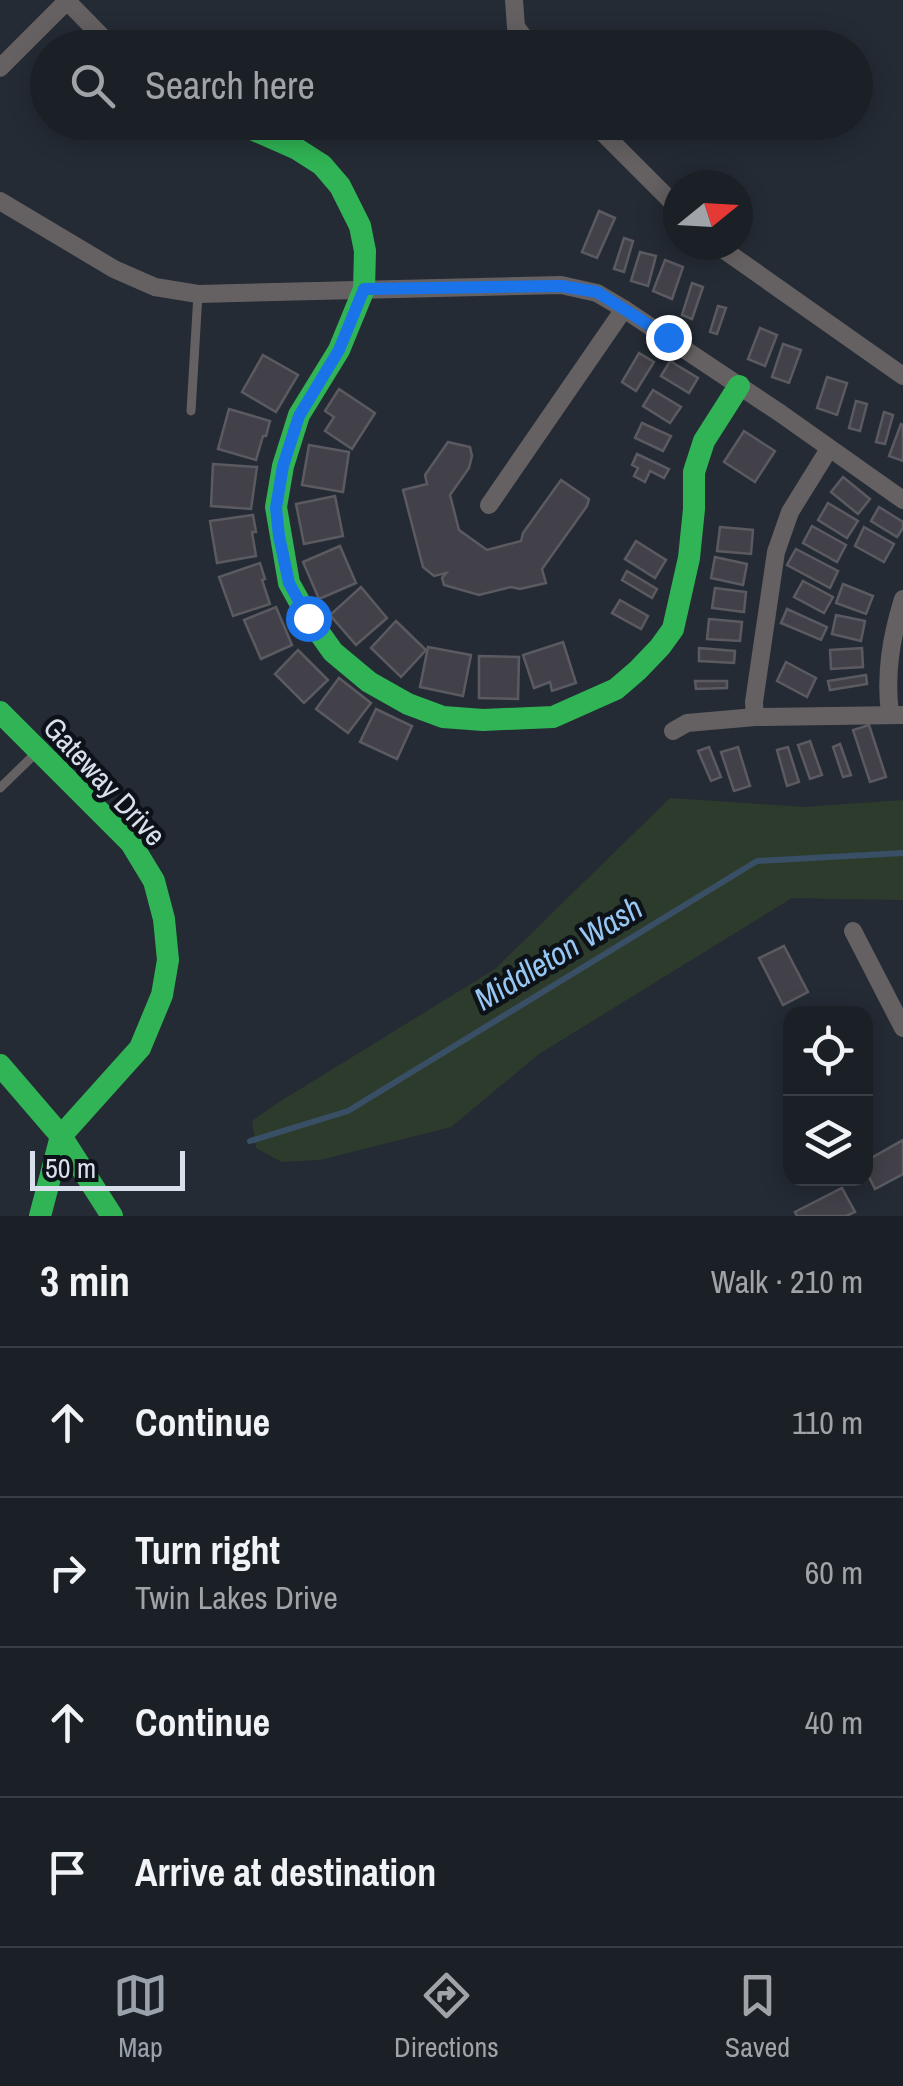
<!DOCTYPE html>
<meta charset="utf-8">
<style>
:root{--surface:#1b2027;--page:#24282f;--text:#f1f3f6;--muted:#a0a3a7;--line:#393e44;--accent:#99a1ab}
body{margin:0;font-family:"Archivo Narrow",sans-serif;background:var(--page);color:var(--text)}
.controls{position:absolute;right:30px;bottom:30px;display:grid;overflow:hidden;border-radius:20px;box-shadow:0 5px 25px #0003}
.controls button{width:90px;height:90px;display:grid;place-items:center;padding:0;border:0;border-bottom:2px solid var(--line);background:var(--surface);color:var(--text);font:50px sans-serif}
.compass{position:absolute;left:663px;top:170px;width:90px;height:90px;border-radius:50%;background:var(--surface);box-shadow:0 5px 25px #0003;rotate:72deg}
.scale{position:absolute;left:30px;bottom:25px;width:155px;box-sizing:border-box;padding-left:10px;border:5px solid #d8e0eb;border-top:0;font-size:28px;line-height:35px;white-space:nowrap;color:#d8e0eb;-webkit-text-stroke:8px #0d1219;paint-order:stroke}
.stop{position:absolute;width:30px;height:30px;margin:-22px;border:8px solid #1a73e8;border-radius:50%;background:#fff}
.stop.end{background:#1a73e8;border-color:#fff;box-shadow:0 2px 10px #0008}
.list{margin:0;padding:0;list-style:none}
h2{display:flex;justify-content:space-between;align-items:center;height:130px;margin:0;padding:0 40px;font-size:42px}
h2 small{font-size:32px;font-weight:400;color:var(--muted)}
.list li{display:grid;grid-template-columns:65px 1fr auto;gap:30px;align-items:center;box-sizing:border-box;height:150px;padding:0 40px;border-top:2px solid var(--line)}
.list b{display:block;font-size:38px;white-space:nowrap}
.list p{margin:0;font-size:32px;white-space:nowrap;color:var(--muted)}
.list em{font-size:32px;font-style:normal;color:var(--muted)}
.icon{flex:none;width:55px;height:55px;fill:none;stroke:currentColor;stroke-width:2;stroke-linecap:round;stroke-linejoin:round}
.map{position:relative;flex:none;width:903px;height:1216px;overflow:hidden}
.search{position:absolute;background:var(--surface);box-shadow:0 5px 25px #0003;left:30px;right:30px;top:30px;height:110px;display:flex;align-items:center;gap:25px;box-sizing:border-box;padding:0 35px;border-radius:55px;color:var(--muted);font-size:38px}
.sheet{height:730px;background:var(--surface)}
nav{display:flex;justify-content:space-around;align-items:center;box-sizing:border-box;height:140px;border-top:2px solid var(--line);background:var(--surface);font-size:28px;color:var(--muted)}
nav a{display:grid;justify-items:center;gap:5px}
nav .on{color:var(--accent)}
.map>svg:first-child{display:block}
</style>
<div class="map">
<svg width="903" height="1216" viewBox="0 0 903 1216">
<rect width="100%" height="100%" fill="#242b34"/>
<!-- green -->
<polygon fill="#2d3b2d" points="670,798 804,807 903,800 903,900 792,898 539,1054 451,1127 320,1160 282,1162 256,1148 252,1121 276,1104 495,969"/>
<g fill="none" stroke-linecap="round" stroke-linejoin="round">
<!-- stream -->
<polyline stroke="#384f65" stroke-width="6" points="250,1141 348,1111 757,861 903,853"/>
</g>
<!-- building -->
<g fill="#424149" stroke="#5b5a60" stroke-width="2.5">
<polygon points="599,211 615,218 597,258 582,252"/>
<polygon points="624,238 633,241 624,272 614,269"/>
<polygon points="640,252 656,256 648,286 631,281"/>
<polygon points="665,260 683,267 672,299 653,291"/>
<polygon points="692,283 703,287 692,319 682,315"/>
<polygon points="718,306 726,308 717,334 710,332"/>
<polygon points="760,328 777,335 765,366 748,359"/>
<polygon points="783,344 801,350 789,383 772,377"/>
<polygon points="639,353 654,362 636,391 622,382"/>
<polygon points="263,355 298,375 276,412 242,392"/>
<polygon points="670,361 698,378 689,393 661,376"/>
<polygon points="827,377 847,383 837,415 817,408"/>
<polygon points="339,389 375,413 352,449 325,431 334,417 325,411"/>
<polygon points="653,390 681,407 670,423 643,406"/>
<polygon points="856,401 867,404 860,431 849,428"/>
<polygon points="229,409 270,421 266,436 263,436 256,460 218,449"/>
<polygon points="884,412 893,415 885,444 876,442"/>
<polygon points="642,423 671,436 663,451 635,438"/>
<polygon points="901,424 903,425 903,461 889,456"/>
<polygon points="744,431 775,451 755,482 724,462"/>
<polygon points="448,442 470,447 472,456 469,468 450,495 459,530 487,550 521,541 523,533 561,480 589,499 587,506 542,569 546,583 520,589 511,587 479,595 444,585 442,578 446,573 434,576 423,567 403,490 427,484 425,475"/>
<polygon points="309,445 349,452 343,492 302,485"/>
<polygon points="637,454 669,469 664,478 650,471 645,482 634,476 638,468 632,465"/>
<polygon points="213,464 257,467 251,509 211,506"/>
<polygon points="843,477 870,499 858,514 831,492"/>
<polygon points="335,496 343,536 304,544 296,504"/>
<polygon points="828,503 858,521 847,538 818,520"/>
<polygon points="879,507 903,522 903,528 897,537 871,521"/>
<polygon points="253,515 256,532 252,532 256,556 217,563 210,521"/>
<polygon points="812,526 846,545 837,562 803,543"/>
<polygon points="720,527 753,530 751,554 717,551"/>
<polygon points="864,527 894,544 884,562 855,546"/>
<polygon points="636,541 666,560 655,578 625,559"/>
<polygon points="340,546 356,583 319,599 303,562"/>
<polygon points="796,549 838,571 830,588 787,565"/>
<polygon points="715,557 747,564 743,585 711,578"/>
<polygon points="260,563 265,579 262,580 270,604 233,616 219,577"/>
<polygon points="627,571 657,589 652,598 622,580"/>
<polygon points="803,581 833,597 824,613 794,597"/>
<polygon points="843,584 873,596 866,614 836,603"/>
<polygon points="361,587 387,618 356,645 330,615"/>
<polygon points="715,588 746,592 744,612 712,608"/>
<polygon points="620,600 648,616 641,629 612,613"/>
<polygon points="276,607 292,645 261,659 244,620"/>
<polygon points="787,609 827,627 821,640 781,623"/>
<polygon points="836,615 865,621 861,641 832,634"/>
<polygon points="709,619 742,622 740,641 707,639"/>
<polygon points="396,621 426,650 401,677 371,648"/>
<polygon points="563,642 576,683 552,691 550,682 534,688 523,655"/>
<polygon points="428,647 471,655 463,696 420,687"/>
<polygon points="699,648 735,651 734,663 699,661"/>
<polygon points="862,648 863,667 831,669 830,650"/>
<polygon points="298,650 328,680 304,703 275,674"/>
<polygon points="479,656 519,657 518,699 479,698"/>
<polygon points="786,662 816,678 807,697 777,681"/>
<polygon points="866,675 867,684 830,690 828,681"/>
<polygon points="339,678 371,703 348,733 316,709"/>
<polygon points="695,681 727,681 727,688 696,689"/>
<polygon points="376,709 412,726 397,759 360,742"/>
<polygon points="869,725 886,777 870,782 853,730"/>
<polygon points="810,741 822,775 810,779 798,745"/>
<polygon points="840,744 851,775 843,777 833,747"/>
<polygon points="709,747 721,777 711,781 698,751"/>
<polygon points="738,747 750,786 734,791 721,752"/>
<polygon points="788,747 799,782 787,786 777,750"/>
<polygon points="784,946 808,992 783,1005 759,958"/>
<polygon points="903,1140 903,1174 875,1189 866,1171 866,1161"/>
<polygon points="842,1188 855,1212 846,1216 797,1216 795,1212"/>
</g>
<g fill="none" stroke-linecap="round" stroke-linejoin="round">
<!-- lane -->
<g stroke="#656162" stroke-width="9">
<polyline points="191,411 198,294"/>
<polyline points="0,788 37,752"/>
</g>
<!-- street -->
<g stroke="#656162" stroke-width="18">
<polyline points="514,0 516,27 532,48"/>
<polyline points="67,1 113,48"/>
<polyline points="0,68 68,0"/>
<polyline points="592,122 678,208"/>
<polyline points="0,201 114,269 155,287 198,294 561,285 597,293 624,309 780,413 903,500"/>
<polyline points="717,245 903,376"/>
<polyline points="489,505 624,309"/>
<path d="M890 714C885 674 891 638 903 599"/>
<polyline points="755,717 754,702 776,552 790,512 829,449"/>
<polyline points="673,731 687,723 755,717 903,715"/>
<polyline points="853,931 903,1028"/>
</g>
<!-- fast -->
<g stroke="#30b455" stroke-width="22">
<polyline points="236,122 297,149 322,165 340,186 360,226 365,251 364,289 339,350 299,415 283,466 276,507 289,583 308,617 333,652 369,682 408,704 443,717 483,720 553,717 616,689 638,670 660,647 673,629 689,558 694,509 694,472 704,441 739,386"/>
<polyline points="0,712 131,843 154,881 164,919 168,960 162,995 140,1048 61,1136 40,1216"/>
<polyline points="0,1065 61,1136 112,1216"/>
</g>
</g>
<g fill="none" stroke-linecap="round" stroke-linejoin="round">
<!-- route -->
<polyline stroke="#1a73e8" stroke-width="12" points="308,618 289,583 279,536 276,508 283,466 299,416 339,350 364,289 561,286 597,292 668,337"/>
</g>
<g text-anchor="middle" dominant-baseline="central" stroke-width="9" stroke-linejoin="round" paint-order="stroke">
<!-- street labels -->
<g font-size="30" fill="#d8e0eb" stroke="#0d1219">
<text transform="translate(105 781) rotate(47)">Gateway Drive</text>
</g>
<!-- water labels -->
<g font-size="32" font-style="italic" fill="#96c6f1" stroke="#0d1219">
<text transform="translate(558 953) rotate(-31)">Middleton Wash</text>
</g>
</g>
</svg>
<div class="controls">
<button><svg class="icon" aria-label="locate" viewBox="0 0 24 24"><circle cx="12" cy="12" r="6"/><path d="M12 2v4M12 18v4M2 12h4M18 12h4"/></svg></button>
<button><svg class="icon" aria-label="layers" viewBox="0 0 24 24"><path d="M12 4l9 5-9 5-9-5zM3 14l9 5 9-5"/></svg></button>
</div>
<svg class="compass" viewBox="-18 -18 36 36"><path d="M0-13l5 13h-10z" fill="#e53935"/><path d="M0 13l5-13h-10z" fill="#a0a3a7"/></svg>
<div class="scale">50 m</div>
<div class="stop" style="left:308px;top:618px"></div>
<div class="stop end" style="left:668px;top:337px"></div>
<div class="search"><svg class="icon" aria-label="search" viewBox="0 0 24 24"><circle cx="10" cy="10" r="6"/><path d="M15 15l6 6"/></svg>Search here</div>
</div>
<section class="sheet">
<h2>3 min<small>Walk · 210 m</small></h2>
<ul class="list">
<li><svg class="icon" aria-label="ahead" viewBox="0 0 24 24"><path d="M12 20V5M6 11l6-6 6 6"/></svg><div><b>Continue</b></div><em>110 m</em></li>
<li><svg class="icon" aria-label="right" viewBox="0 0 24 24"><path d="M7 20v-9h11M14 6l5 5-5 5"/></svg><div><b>Turn right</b><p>Twin Lakes Drive</p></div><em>60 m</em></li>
<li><svg class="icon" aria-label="ahead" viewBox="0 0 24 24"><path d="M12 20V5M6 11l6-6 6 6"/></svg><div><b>Continue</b></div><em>40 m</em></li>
<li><svg class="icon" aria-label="arrive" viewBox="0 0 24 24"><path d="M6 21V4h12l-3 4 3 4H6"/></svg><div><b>Arrive at destination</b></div></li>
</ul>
</section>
<nav>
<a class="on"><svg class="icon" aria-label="map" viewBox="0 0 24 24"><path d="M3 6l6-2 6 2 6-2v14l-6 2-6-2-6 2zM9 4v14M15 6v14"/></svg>Map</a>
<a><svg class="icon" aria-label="directions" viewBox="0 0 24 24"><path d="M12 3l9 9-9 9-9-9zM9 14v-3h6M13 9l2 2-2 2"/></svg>Directions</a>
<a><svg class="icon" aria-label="saved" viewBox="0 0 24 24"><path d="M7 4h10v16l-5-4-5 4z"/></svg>Saved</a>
</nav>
